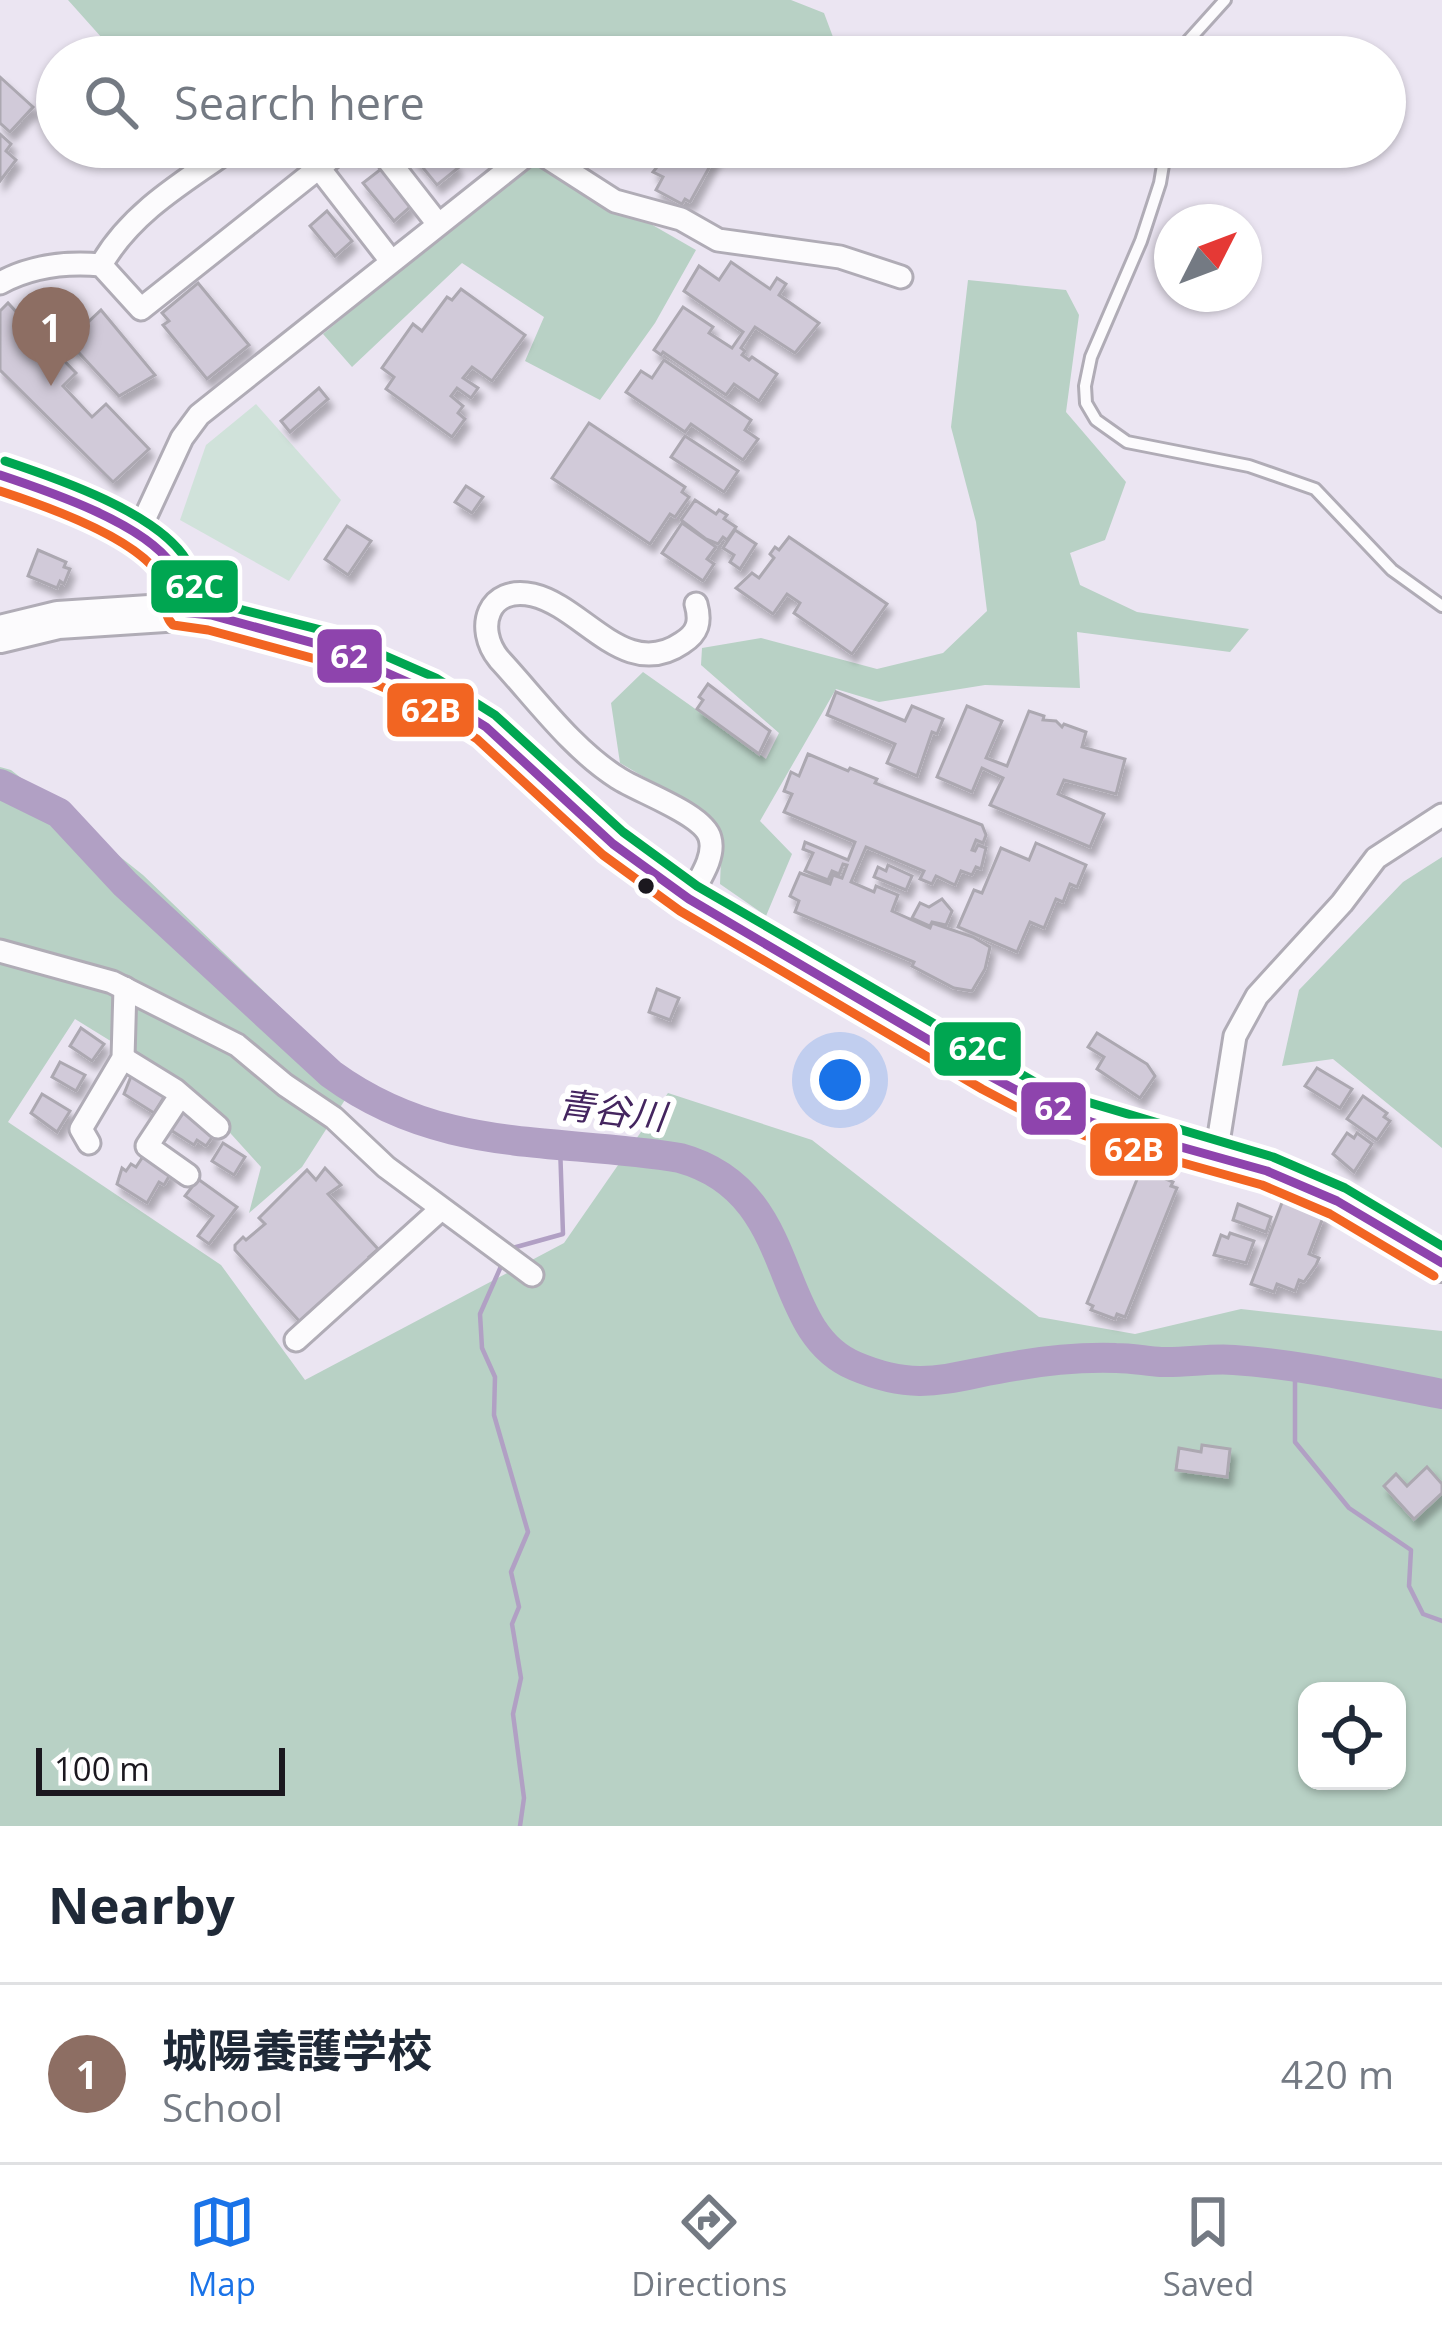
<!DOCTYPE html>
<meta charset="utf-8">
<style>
:root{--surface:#fff;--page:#f6f6f7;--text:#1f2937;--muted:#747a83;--line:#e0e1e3;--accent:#1a73e8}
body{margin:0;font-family:"Open Sans","Noto Sans JP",sans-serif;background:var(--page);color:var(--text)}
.controls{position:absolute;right:36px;bottom:36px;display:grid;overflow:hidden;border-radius:24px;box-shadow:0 3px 9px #0004}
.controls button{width:108px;height:108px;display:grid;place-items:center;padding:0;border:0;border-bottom:3px solid var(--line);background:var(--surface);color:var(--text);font:60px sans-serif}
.compass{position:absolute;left:1154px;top:204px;width:108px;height:108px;border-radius:50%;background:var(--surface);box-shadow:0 3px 9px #0004;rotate:48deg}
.scale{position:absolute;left:36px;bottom:30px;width:249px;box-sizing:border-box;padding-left:12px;border:6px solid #1b181f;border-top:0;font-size:33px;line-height:42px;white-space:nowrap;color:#1b181f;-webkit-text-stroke:9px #fff;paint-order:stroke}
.you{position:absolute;left:840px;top:1080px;width:42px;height:42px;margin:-30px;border:9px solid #fff;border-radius:50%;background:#1a73e8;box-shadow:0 0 0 18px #1a73e833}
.badge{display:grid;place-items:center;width:78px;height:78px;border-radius:50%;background:var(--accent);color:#fff;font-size:39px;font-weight:700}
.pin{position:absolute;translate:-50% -99px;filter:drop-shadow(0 3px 6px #0008)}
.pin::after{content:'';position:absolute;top:63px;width:42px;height:36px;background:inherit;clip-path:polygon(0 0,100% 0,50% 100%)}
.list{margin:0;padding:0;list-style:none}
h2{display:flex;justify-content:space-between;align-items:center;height:156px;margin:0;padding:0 48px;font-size:51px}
h2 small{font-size:39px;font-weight:400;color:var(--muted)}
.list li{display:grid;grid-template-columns:78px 1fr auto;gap:36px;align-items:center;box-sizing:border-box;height:180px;padding:0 48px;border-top:3px solid var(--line)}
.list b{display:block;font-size:45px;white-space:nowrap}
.list p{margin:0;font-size:39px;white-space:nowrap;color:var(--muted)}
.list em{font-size:39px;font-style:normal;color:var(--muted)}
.icon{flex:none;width:66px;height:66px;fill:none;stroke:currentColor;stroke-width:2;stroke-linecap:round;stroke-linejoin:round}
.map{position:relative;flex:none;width:1442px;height:1826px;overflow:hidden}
.search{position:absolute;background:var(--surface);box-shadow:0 3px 9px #0004;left:36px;right:36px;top:36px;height:132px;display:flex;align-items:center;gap:30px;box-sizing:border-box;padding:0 42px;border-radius:66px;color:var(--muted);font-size:45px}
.sheet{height:336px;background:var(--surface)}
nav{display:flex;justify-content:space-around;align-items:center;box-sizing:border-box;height:168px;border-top:3px solid var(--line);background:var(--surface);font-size:33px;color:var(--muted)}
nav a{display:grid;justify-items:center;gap:6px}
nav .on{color:var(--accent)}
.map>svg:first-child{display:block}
</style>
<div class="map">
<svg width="1442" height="1826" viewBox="0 0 1442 1826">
<defs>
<filter id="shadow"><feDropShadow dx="4.5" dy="8" stdDeviation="3" flood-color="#0004"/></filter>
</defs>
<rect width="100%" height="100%" fill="#ebe5f2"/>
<!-- green -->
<polygon fill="#d0e2da" points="256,404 341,500 289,581 180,520 206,445"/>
<!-- forest -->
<g fill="#b8d1c5" fill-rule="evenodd">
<polygon points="68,0 791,0 824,13 839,53 836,57 506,57 479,41 451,57 119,57"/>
<polygon points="536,158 696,250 655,323 600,400 525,361 544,317 462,263 352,367 323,334"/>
<polygon points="968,280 1066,290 1079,315 1066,412 1126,482 1105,540 1070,553 1080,585 1137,612 1249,629 1230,652 1077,632 1080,688 985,685 879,702 836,689 760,821 792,854 766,916 720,884 722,833 697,808 620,763 611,703 643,672 766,759 779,733 701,665 702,648 761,638 877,669 943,653 987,611 976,522 951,427"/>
<path d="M0 767 11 770 143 875 357 1081 302 1167 249 1213 261 1167 193 1092 75 1019 8 1122 221 1265 305 1380 564 1243 668 1093 812 1140 1039 1317 1135 1334 1241 1309 1442 1331V1826H0ZM1307 1691H1397V1781H1307Z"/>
<polygon points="1442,857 1442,1148 1333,1059 1282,1066 1299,990 1403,882"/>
</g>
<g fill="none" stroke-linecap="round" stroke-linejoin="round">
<!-- stream -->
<g stroke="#b1a0c4" stroke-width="4.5">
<polyline points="509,1249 563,1234 560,1145"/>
<polyline points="502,1264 480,1314 482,1348 495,1377 494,1415 528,1532 511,1572 519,1607 512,1624 521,1678 513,1714 524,1798 520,1826"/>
<polyline points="1295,1367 1295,1442 1349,1508 1411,1550 1409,1586 1423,1614 1442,1621"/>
</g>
<!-- river -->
<path stroke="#b1a0c4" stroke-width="30" d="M0 784 59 813 125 884 331 1074C442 1155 552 1137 680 1158 803 1192 769 1330 855 1366 921 1394 950 1376 1015 1366 1048 1360 1083 1357 1116 1358 1131 1358 1146 1361 1161 1362 1186 1363 1210 1358 1234 1360 1305 1365 1373 1381 1442 1394"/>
</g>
<!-- building -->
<g fill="#d1cad9" stroke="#aca8b1" stroke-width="3" filter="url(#shadow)">
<polygon points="0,77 33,107 10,132 0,123"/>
<polygon points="0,134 11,144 6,151 16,160 0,181"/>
<polygon points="406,147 441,147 458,168 437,185"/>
<polygon points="682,147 720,148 690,202 685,199 682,204 656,190 663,177 653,172 668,153 676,158"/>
<polygon points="381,169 411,206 394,221 363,183"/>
<polygon points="327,211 352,241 335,256 310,226"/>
<polygon points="731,262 770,289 777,278 786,284 779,295 819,323 795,353 755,327 741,348 745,351 742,355 749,360 752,357 777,374 759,401 734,384 726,395 663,352 661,355 654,350 683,307 713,327 709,333 732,348 743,332 684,291 699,266 719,280"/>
<polygon points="198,283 249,345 207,379 163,325 169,321 162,313"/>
<polygon points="461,289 525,335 492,381 472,367 463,378 478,388 471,398 457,388 451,396 463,406 458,413 465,419 452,437 386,389 394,377 382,368 413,324 422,331 447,297 452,300"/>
<polygon points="37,302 59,326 44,340 76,373 63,386 92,417 106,404 149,449 113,482 0,370 0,311 8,303 22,318"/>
<polygon points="101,310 155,375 119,396 68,341"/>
<polygon points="664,360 751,420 745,430 758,439 743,460 691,424 685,432 626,392 641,371 652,378"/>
<polygon points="319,388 328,399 290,432 281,421"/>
<polygon points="589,423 685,487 682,492 689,497 675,517 670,514 650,544 552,478"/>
<polygon points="685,436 738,471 724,492 671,457"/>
<polygon points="466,486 483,497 472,513 455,502"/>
<polygon points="695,500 716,514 719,510 727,515 724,519 736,527 727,540 723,537 718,544 706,539 681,520"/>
<polygon points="682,523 716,547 707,559 714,564 703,581 662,553"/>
<polygon points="347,526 371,541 348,575 325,559"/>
<polygon points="735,530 756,544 740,569 730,562 734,555 723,548"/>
<polygon points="789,537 887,604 852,654 794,613 800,603 787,594 773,614 736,588 752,573 759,578 774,558 770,554 775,547 779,550"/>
<polygon points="38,550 66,562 64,567 70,569 64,584 60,581 57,588 28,576"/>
<polygon points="708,684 770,731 759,754 697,709 703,700 699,697"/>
<polygon points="836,692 905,721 912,706 943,719 937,734 932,732 917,776 887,763 895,744 827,715"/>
<polygon points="967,706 1002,721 986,758 1007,766 1029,711 1044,716 1043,720 1056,721 1062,727 1064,724 1086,732 1082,747 1125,759 1116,794 1064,780 1058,794 1104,814 1090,847 990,805 1003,778 982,768 972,792 937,777"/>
<polygon points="808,754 848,771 850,768 877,779 875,783 982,825 986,835 983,843 976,840 972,850 975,851 978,845 986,848 981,869 976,867 972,875 961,871 955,885 936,876 932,884 920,879 924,871 866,847 851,882 874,892 876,886 898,895 892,911 930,928 932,923 973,937 990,947 985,969 972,991 954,988 912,966 914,962 795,912 799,901 790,896 800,873 830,884 833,875 842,878 847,865 843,864 839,874 832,871 828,880 805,871 813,853 803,849 805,842 848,860 855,842 784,812 792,794 784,791 791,772 799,776"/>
<polygon points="1036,843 1086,865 1077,887 1070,884 1063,902 1056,899 1044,928 1030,922 1017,952 958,927 974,890 982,893 1001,848 1029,860"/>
<polygon points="888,865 912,876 906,890 874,877 878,867 886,871"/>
<polygon points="942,899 952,911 946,925 932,922 930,926 912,918 920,903 929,907"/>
<polygon points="657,989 679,998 670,1020 649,1012"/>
<polygon points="81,1028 104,1044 92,1061 70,1046"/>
<polygon points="1097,1033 1147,1064 1155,1076 1140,1098 1097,1069 1104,1057 1088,1047"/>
<polygon points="60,1062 85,1075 76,1091 52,1077"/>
<polygon points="1317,1068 1352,1089 1340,1108 1305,1086"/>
<polygon points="132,1074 166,1094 154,1113 124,1094"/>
<polygon points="42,1094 70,1111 57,1132 31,1113"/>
<polygon points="1363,1096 1387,1113 1384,1117 1390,1121 1377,1140 1347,1119"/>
<polygon points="177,1109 215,1133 206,1146 197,1140 194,1145 166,1127"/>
<polygon points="1347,1133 1354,1138 1357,1133 1372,1144 1354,1172 1333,1154"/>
<polygon points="223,1143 245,1157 234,1175 212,1161"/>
<polygon points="144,1155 171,1173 164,1185 159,1182 147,1203 117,1184 122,1168 126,1171 131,1164 136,1167"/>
<polygon points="325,1168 341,1185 328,1194 378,1249 369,1257 371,1260 301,1323 235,1250 235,1245 243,1237 246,1240 265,1224 259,1218 307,1170 316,1180"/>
<polygon points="1145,1170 1173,1182 1171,1186 1177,1188 1125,1317 1117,1314 1115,1319 1091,1310 1093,1306 1087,1303 1140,1172"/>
<polygon points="198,1179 237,1207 209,1244 198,1236 213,1216 185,1196"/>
<polygon points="1283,1200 1324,1215 1309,1254 1319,1258 1316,1265 1304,1282 1299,1280 1295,1291 1277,1284 1274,1292 1251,1284"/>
<polygon points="1238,1204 1271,1217 1266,1232 1233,1220"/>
<polygon points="1230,1233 1254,1241 1246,1263 1214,1255 1221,1235 1228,1238"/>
<polygon points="1202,1445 1230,1449 1227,1477 1176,1470 1179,1448 1201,1452"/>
<polygon points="1427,1467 1442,1484 1442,1493 1414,1519 1384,1486 1396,1474 1407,1486"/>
</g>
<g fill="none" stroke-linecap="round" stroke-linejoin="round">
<!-- lane casing -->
<g stroke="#b0acb6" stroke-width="16">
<g id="lane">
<polyline points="1184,57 1188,41 1225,0"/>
<polyline points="1166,147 1160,183 1141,241 1091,357 1085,386 1086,403 1096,420 1127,442 1249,466 1315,489 1392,570 1442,606"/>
</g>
</g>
<!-- street casing -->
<g stroke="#b0acb6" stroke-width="27">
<g id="street">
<polyline points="378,147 438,224"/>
<polyline points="319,168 391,261"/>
<path d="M101 265C131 212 185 181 234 147"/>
<path d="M0 283C31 266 67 262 101 265L141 309 345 147"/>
<path d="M0 475C40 487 152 533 173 567 181 581 181 596 180 612"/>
<polyline points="137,535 182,438 199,415 534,149 615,201 681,219 718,240 840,257 901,277"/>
<path d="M689 899C697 882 716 858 710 838 704 814 639 792 618 778 572 749 536 699 499 659 474 628 488 585 533 595 584 607 625 682 682 643 698 633 701 622 696 604"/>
<polyline points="0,951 112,982 237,1045 285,1085 334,1118 386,1167 532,1275"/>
<polyline points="123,1058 175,1090 218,1127"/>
<polyline points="180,1096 147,1146 188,1175"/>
<polyline points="89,1143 81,1129 123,1058 125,988"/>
<polyline points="1216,1155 1235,1036 1257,996 1342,903 1376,858 1442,815"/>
<polyline points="296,1340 441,1209"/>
</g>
</g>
<!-- highway casing -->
<g stroke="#b0acb6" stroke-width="42">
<polyline id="highway" points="0,634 58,620 180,612 211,615 328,647 428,691 486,727 613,844 689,899 990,1076 1044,1105 1091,1122 1267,1171 1337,1201 1442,1263"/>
</g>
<!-- lane -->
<use href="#lane" stroke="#fcfbfd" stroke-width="10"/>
<!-- street -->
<use href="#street" stroke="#fcfbfd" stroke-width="21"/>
<!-- highway -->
<use href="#highway" stroke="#fcfbfd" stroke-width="36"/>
<!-- bus-1 casing -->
<g stroke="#fff" stroke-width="18">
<path id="bus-1" d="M0 475C48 491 144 523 173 566 181 580 181 597 180 612L211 615 328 647 428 691 486 727 613 844 689 899 990 1076 1044 1105 1091 1122 1267 1171 1337 1201 1442 1263"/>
</g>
<!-- bus-2 casing -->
<g stroke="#fff" stroke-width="18">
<path id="bus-2" d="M0 491C43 505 131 536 158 573 170 590 159 611 173 625L208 630 323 661 421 704 477 739 603 855 680 911 982 1089 1037 1118 1086 1136 1262 1185 1330 1214 1434 1276"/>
</g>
<!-- bus-3 casing -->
<g stroke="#fff" stroke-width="18">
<path id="bus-3" d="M5 461C56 478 159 513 187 561 194 573 195 586 195 598L333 633 436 678 495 715 623 832 697 886 1050 1091 1273 1157 1345 1188 1442 1246"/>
</g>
<!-- bus-1 -->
<use href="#bus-1" stroke="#8e44ad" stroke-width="9"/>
<!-- bus-2 -->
<use href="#bus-2" stroke="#f26522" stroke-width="9"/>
<!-- bus-3 -->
<use href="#bus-3" stroke="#00a651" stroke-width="9"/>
</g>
<!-- markers -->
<circle fill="#1b181f" stroke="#fff" stroke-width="4.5" cx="646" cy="886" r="10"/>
<g text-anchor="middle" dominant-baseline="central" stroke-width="12" stroke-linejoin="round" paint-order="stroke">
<!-- water labels -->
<g font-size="36" font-style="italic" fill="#44255f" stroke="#fff">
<text transform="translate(612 1110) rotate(7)">青谷川</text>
</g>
</g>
<g stroke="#fff" stroke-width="4.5">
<rect x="149" y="558" width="91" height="57" rx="12" fill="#00a651"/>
<rect x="315" y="627" width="69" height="58" rx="12" fill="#8e44ad"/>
<rect x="385" y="681" width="91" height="58" rx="12" fill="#f26522"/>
<rect x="932" y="1020" width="91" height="58" rx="12" fill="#00a651"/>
<rect x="1019" y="1080" width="69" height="57" rx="12" fill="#8e44ad"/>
<rect x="1088" y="1121" width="92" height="57" rx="12" fill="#f26522"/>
</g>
<g font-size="33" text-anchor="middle" font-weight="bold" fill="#fff">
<text x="195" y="598">62C</text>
<text x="349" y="668">62</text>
<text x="431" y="722">62B</text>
<text x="978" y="1060">62C</text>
<text x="1053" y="1120">62</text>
<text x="1134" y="1161">62B</text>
</g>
</svg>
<div class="controls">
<button><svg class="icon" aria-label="locate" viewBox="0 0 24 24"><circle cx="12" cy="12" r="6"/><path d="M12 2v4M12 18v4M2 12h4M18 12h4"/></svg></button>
</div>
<svg class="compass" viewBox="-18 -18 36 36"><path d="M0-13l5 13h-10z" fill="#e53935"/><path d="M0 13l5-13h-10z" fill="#747a83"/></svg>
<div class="scale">100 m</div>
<div class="you"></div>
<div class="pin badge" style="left:51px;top:386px;background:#8d6e63">1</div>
<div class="search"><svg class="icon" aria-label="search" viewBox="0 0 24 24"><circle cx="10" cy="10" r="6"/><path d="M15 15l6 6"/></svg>Search here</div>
</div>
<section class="sheet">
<h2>Nearby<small></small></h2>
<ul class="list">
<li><span class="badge" style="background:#8d6e63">1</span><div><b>城陽養護学校</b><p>School</p></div><em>420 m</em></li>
</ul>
</section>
<nav>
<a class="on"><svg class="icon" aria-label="map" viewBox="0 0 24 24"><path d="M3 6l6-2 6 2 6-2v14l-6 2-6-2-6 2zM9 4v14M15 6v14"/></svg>Map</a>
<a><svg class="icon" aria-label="directions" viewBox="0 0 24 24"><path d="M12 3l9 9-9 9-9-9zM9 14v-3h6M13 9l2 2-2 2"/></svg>Directions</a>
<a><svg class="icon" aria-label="saved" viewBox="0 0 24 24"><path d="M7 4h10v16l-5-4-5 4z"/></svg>Saved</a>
</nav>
